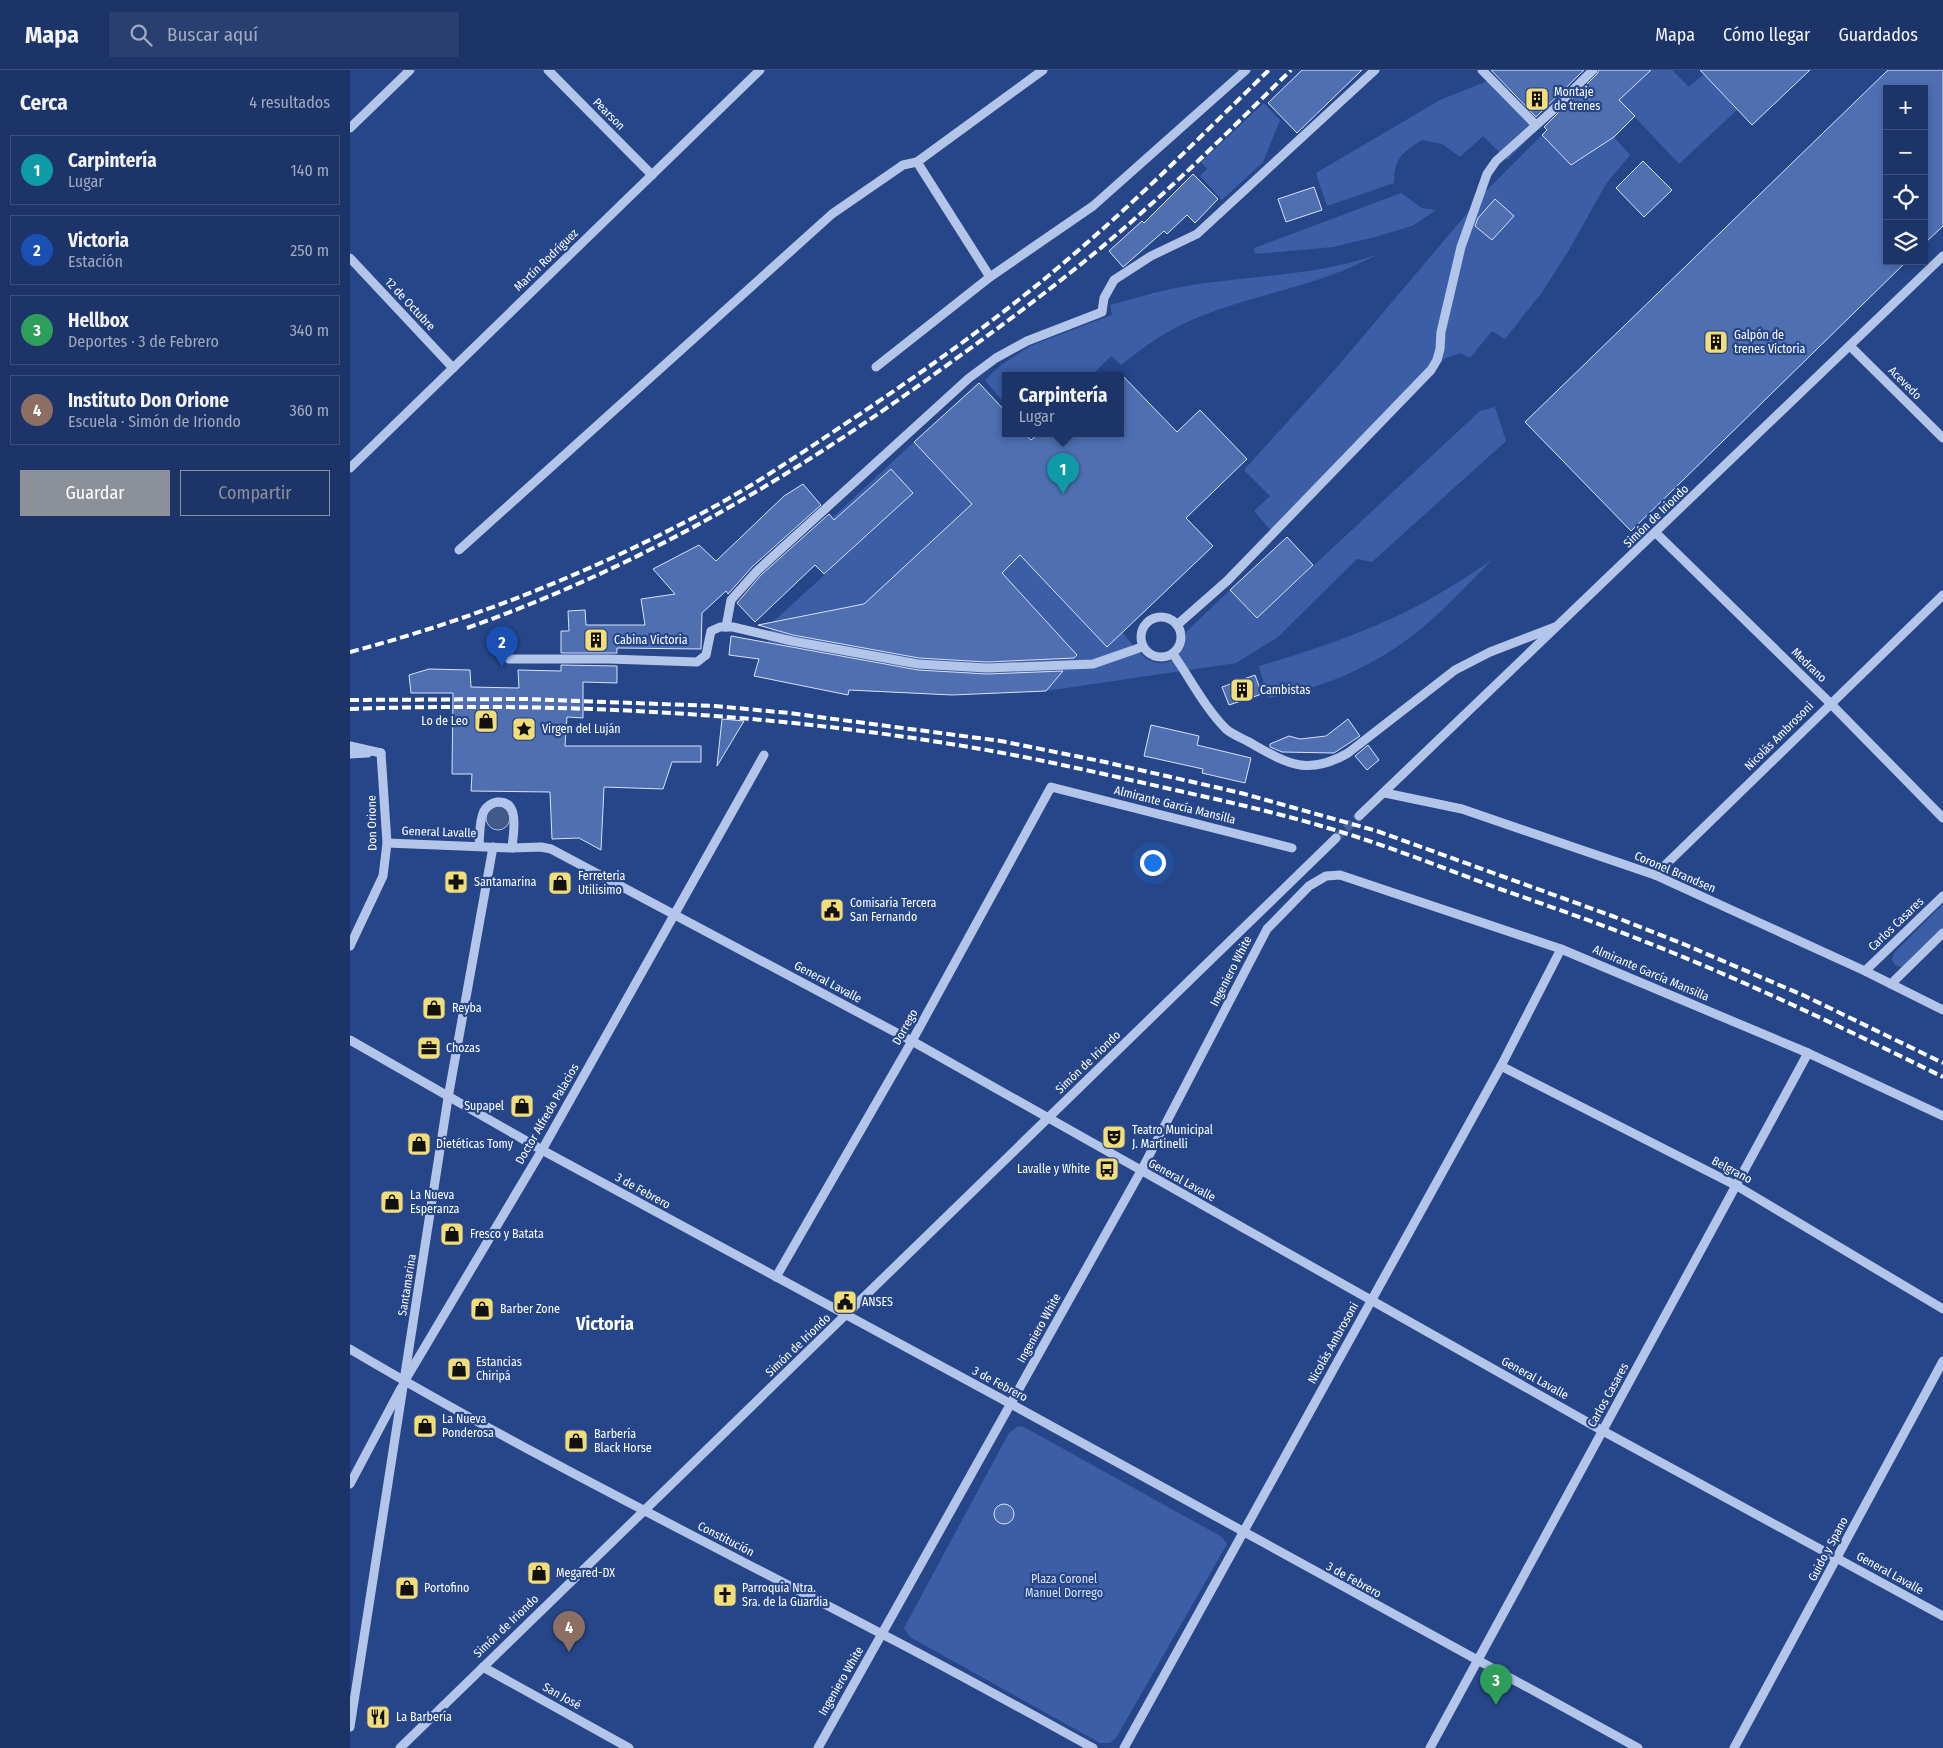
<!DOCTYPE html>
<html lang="es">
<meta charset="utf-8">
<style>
:root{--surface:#1c3467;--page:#293f70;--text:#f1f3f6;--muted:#a0aac0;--line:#3a4f7b;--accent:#8c9099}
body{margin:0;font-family:"Fira Sans Condensed",sans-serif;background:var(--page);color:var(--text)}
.controls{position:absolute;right:15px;top:15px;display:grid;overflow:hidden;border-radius:0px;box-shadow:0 2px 8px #0003}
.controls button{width:45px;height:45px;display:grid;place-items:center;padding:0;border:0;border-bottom:1px solid var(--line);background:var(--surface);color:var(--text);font:25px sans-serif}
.you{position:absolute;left:802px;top:792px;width:18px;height:18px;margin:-12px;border:4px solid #fff;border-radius:50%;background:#1a73e8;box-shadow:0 0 0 8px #1a73e833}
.badge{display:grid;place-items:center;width:32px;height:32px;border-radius:50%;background:var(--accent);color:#fff;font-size:16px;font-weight:700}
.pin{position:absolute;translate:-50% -41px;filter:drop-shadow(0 1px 2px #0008)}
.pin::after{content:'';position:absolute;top:26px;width:18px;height:15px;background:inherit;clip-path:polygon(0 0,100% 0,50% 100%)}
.popup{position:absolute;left:652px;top:302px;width:122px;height:65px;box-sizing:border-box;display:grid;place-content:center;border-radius:0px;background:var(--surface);filter:drop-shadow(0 1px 4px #0005);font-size:16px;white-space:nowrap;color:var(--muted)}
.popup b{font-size:19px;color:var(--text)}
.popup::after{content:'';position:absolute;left:50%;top:100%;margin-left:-10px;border:10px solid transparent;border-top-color:var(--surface)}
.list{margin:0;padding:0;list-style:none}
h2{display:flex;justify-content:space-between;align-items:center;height:65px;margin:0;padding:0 20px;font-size:21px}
h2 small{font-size:16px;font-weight:400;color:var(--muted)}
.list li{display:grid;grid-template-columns:32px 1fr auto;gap:15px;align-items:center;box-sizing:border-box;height:70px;margin:0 10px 10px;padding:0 10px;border:1px solid var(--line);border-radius:0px}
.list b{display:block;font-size:19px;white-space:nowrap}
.list p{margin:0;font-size:16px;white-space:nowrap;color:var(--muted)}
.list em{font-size:16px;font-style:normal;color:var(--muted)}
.actions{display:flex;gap:10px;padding:15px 20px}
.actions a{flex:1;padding:11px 0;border:1px solid var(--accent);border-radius:0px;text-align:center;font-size:18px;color:var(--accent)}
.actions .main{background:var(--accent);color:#fff}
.icon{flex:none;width:28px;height:28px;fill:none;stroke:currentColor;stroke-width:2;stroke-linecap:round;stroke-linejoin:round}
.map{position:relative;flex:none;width:1593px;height:1678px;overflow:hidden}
header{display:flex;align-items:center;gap:30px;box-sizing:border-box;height:70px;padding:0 25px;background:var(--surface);border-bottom:1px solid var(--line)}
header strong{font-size:24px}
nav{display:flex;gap:28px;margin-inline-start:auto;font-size:18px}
.search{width:350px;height:45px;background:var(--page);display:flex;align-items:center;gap:12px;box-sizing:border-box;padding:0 18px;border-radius:0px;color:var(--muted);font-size:19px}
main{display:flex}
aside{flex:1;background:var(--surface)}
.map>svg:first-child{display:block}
</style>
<header>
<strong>Mapa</strong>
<div class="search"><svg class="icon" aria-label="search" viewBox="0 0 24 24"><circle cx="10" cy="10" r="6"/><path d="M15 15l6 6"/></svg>Buscar aquí</div>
<nav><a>Mapa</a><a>Cómo llegar</a><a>Guardados</a></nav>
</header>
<main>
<aside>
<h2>Cerca<small>4 resultados</small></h2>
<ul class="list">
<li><span class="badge" style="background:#0f9aa8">1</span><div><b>Carpintería</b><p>Lugar</p></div><em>140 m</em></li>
<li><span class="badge" style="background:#1a4fb4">2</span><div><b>Victoria</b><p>Estación</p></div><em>250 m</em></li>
<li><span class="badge" style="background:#2e9e5b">3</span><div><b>Hellbox</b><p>Deportes · 3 de Febrero</p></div><em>340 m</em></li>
<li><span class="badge" style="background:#8d6e63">4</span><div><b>Instituto Don Orione</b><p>Escuela · Simón de Iriondo</p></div><em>360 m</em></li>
</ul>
<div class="actions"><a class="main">Guardar</a><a>Compartir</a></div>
</aside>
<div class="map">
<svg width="1593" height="1678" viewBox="0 0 1593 1678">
<rect width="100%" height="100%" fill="#264689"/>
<!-- green -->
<g fill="#3b5ea6">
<polygon points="1301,0 1322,0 1339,17 1354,4 1387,40 1329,94 1269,30"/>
<path d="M1145 8 1191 56 1157 90 1133 66 1110 87 1092 74 1072 70C1052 83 1044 88 1044 113L977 136 966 103 1090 30Z"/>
<polygon points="914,33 930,50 913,92 872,130 850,106 857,99 851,92"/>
<polygon points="1192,65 1221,95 1264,67 1280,85 1256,114 1219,180 1193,221 1155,269 1142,261 1120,288 1110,283 1094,289 923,463 904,441 920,426 894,400 988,296 1135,122"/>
<polygon points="1051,123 1072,138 1086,140 1062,156 1025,167 983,177 905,184 904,178"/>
<path d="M1026 185C970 216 908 223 849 247 820 258 795 276 771 295L761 286 742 305H656L655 334 635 310 651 295 680 276 762 245 760 235C784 229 807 221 831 217 896 205 962 207 1026 185Z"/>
<path d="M1145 337 1156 371 1022 492 1007 489 928 567 886 593 696 621 602 625 510 621 513 607 415 583 423 552 481 499 456 472 564 372 772 562C780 571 788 583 797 589 820 602 836 583 836 562L880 520 907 548 1130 341Z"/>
<path d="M1142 490C1121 511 1101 533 1079 552 1034 592 977 618 918 628L909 596C967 579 1035 556 1087 525 1106 514 1124 502 1142 490Z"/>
<polygon points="1593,834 1593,858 1557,895 1552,897 1545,895 1542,889 1545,882"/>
<polygon points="668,1356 674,1357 872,1467 877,1474 766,1668 760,1673 750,1673 560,1567 554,1558 659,1363"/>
</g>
<!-- water -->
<circle fill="#425989" stroke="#a8bfea" cx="148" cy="748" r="12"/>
<!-- building -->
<g fill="#4f6fb1" stroke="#d8e2f7">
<polygon points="952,0 1012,0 947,63 918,33"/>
<polygon points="1141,0 1234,0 1186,47"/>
<polygon points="1249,0 1301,0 1269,30 1285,46 1264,67 1221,95 1192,65 1197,60 1194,57 1247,4"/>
<polygon points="1350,0 1460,0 1402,55"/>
<polygon points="1538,0 1593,0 1593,156 1574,174 1574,19 1537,19 1537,191 1557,191 1281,461 1175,352"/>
<polygon points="1293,91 1322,120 1294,147 1266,118"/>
<polygon points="843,104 868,129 845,153 837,145 817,164 814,161 773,197 759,181 792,151 794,153"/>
<polygon points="964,117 972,140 936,152 928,129"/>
<polygon points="1145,129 1164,146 1142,170 1125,156 1128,148"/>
<polygon points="770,303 827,362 850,340 897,389 836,448 863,476 757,577 670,485 652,503 727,585 724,588 637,592 569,588 443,565 408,555 514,534 622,434 564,372 629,313 656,342 656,363 675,363 681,370 689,363 770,363"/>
<polygon points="541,399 563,423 474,504 465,495 405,552 387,533 411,505 479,444 484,450"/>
<polygon points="453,414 471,435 403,496 378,524 376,521 352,543 351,579 267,578 267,583 211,583 211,561 219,561 218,541 235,540 236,555 295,555 291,529 325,524 303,499 349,475 366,491 434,426"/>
<polygon points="937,467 963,495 907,548 880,520"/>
<polygon points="381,566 568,600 637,604 713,601 696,621 602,625 499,620 498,625 404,606 409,589 379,585"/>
<polygon points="211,595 267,596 267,613 233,612 233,648 217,647 215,676 351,676 351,692 322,692 313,719 254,717 251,780 229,768 202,769 200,722 121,721 122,704 102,704 103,623 61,623 59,605 79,599 120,600 121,617 169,618 168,600 211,601"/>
<polygon points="905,605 912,624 879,635 872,617"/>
<polygon points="372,649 394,651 367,696"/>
<polygon points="998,649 1010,666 984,683 932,682 920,677 920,674 939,666 950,669 976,666"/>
<polygon points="801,655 849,666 847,675 901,688 895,713 852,703 853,699 794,686"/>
<polygon points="1018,675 1029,690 1017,700 1005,686"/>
<circle cx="654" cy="1444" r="10"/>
</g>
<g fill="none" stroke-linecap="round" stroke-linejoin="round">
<!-- minor-tunnel -->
<polyline stroke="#47629b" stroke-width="9" stroke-dasharray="9 4.5" stroke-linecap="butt" points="986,768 1009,746"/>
<!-- minor -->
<g stroke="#b3c5e9" stroke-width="9">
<polyline points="198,0 302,105"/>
<polyline points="1132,0 1186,55"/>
<polyline points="0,58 60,0"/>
<polyline points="567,92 640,207"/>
<polyline points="0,188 103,298"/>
<polyline points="1500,276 1593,368"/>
<polyline points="526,297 640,207 743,136 896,0"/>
<polyline points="0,398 410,0"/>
<polyline points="1306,463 1480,633 1593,748"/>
<polyline points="109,480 482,144 553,95 567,92 693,0"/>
<circle cx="811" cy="567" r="20"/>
<polyline points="827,555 877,511 1081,300 1087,290 1090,279 1091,262 1111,177 1137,104 1146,91 1201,42 1243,0"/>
<polyline points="376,557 381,530 407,501 619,308 646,288 677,271 752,242 754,228 764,210 801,186 847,164 1025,0"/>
<path d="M823 584C840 608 855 638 876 659 883 665 892 668 899 672 936 693 957 707 998 683L1105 600 1140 582 1205 557"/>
<polyline points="159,589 259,589 347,592 356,585 361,561 370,557 383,557 442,571 568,594 637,598 743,594 792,577"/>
<polyline points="0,676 31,683"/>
<polyline points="0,684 18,683"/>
<polyline points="1035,723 1112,739 1305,805 1515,901 1593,940"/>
<polyline points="1009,746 1593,186"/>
<polyline points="37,773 162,778 191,777 201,779 562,971 1253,1361 1593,1546"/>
<path d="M129 776C130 765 129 750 134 741 137 736 142 733 147 732 171 730 163 764 162 778"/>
<polyline points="1305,805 1593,525"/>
<polyline points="0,876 33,806 37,773 31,683"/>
<polyline points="1515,901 1593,826"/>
<polyline points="1541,914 1593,863"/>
<polyline points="0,970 192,1080 661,1334 1288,1678"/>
<polyline points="1151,996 1387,1116 1593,1239"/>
<polyline points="426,1207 562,971 701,717 942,778"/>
<path d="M0 1279C172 1381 353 1470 530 1563 602 1600 672 1639 743 1678"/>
<polyline points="57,1307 192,1080 414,685"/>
<polyline points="0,1414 51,1318"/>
<polyline points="133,1597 279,1678"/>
<polyline points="0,1657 98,1028 143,777"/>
<polyline points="50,1678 986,768"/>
<polyline points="468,1678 791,1101 917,859 959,816 976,806 990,805 1211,879 1458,983 1593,1046"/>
<polyline points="774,1678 1151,996 1211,879"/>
<polyline points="1080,1678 1458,983"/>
<polyline points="1384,1678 1593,1291"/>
</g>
<!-- rail -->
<g stroke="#fff" stroke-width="4" stroke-dasharray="9 4" stroke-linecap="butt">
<path d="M117 558C292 496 443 407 593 298 664 247 734 195 799 136 848 93 894 46 941 0"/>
<path d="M0 582C129 548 252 498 369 434 419 406 466 373 513 342 584 294 653 245 717 190 788 130 853 64 919 0"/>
<polyline points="0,630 175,629 365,636 439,643 651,671 755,692 891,723 1027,761 1265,847 1331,873 1455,926 1593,993"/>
<path d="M0 639C204 632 411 642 613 676 681 687 749 703 816 718 870 730 925 742 978 758 1036 775 1093 798 1150 819 1207 839 1265 859 1321 882 1414 920 1504 963 1593 1007"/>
</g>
</g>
<!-- icons -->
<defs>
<g id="building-square" transform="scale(1.25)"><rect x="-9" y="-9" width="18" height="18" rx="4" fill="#f2de79" stroke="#264689"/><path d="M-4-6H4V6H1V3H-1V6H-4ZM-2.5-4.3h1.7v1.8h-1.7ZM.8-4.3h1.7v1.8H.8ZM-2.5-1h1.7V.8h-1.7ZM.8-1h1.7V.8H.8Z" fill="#111"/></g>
<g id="shop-square" transform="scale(1.25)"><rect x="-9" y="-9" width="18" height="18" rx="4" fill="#f2de79" stroke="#264689"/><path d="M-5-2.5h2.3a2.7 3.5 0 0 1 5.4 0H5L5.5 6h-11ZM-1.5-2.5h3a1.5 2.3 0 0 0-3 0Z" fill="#111"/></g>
<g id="sight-square" transform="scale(1.25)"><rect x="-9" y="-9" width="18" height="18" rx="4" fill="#f2de79" stroke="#264689"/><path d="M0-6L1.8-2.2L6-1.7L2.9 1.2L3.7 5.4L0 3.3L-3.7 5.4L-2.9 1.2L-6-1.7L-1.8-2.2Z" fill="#111"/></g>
<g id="pharmacy-square" transform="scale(1.25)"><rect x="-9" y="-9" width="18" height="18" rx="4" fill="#f2de79" stroke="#264689"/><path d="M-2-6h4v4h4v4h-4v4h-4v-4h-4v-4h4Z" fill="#111"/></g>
<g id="civic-square" transform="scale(1.25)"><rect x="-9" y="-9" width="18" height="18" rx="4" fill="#f2de79" stroke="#264689"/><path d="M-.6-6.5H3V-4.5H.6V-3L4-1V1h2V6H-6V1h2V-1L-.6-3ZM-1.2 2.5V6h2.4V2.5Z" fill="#111"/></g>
<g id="office-square" transform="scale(1.25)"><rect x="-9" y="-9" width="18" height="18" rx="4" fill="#f2de79" stroke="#264689"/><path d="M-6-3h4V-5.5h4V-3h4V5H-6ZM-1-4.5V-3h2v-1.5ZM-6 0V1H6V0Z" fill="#111"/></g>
<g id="theatre-square" transform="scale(1.25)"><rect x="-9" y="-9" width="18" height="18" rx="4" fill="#f2de79" stroke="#264689"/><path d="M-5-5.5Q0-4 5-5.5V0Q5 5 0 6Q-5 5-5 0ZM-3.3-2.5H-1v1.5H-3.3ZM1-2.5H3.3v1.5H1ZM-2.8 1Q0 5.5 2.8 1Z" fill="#111"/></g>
<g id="bus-square" transform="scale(1.25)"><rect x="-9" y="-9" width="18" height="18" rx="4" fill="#f2de79" stroke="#264689"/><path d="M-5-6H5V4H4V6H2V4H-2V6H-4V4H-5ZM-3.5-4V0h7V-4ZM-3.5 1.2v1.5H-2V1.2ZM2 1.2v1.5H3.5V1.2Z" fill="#111"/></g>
<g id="church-square" transform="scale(1.25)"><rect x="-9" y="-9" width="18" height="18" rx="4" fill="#f2de79" stroke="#264689"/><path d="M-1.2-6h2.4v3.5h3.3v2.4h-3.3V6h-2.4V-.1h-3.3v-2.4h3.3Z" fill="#111"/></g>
<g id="restaurant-square" transform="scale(1.25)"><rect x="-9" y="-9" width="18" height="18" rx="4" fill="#f2de79" stroke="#264689"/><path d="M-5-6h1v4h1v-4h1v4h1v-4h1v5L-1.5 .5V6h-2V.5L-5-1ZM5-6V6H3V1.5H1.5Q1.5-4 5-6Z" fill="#111"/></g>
</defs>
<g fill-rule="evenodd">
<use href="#building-square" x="1187" y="29"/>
<use href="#building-square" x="1366" y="272"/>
<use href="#building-square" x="246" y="570"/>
<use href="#building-square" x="892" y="620"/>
<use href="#shop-square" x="136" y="651"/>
<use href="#sight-square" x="174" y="659"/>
<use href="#pharmacy-square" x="106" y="812"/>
<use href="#shop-square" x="210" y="813"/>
<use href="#civic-square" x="482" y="840"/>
<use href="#shop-square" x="84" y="938"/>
<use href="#office-square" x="79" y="978"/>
<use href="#shop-square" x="172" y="1036"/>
<use href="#theatre-square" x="764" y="1067"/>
<use href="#shop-square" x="69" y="1074"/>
<use href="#bus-square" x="757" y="1099"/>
<use href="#shop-square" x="42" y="1132"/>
<use href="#shop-square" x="102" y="1164"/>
<use href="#civic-square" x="495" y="1232"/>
<use href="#shop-square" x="132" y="1239"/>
<use href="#shop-square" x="109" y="1299"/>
<use href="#shop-square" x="75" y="1356"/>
<use href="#shop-square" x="226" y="1371"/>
<use href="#shop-square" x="189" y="1503"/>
<use href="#shop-square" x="57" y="1518"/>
<use href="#church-square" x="375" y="1525"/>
<use href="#restaurant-square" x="28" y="1647"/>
</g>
<g text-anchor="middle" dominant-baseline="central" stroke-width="4.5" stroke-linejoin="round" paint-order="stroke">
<!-- poi labels -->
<g font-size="12" fill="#fff" stroke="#264689" text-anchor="start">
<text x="1204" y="22">Montaje<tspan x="1204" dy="14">de trenes</tspan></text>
<text x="1384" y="265">Galpón de<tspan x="1384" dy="14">trenes Victoria</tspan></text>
<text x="264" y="570">Cabina Victoria</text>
<text x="910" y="620">Cambistas</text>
<text x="118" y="651" text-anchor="end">Lo de Leo</text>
<text x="192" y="659">Virgen del Luján</text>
<text x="228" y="806">Ferreteria<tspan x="228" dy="14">Utilisimo</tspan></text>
<text x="124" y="812">Santamarina</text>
<text x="500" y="833">Comisaría Tercera<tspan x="500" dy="14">San Fernando</tspan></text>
<text x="102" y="938">Reyba</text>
<text x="96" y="978">Chozas</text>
<text x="154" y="1036" text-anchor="end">Supapel</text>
<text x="782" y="1060">Teatro Municipal<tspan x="782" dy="14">J. Martinelli</tspan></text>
<text x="86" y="1074">Dietéticas Tomy</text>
<text x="740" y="1099" text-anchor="end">Lavalle y White</text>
<text x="60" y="1125">La Nueva<tspan x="60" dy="14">Esperanza</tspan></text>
<text x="120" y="1164">Fresco y Batata</text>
<text x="512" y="1232">ANSES</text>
<text x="150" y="1239">Barber Zone</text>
<text x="126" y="1292">Estancias<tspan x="126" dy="14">Chiripá</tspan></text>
<text x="92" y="1349">La Nueva<tspan x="92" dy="14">Ponderosa</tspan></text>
<text x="244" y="1364">Barbería<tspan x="244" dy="14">Black Horse</tspan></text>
<text x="206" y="1503">Megared-DX</text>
<text x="74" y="1518">Portofino</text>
<text x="392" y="1518">Parroquia Ntra.<tspan x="392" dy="14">Sra. de la Guardia</tspan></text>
<text x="46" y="1647">La Barbería</text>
</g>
<!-- street labels -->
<g font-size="12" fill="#fff" stroke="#264689">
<text transform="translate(259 44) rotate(45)">Pearson</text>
<text transform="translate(196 190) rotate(-44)">Martín Rodríguez</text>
<text transform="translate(60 234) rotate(47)">12 de Octubre</text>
<text transform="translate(1555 313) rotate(45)">Acevedo</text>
<text transform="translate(1306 446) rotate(-44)">Simón de Iriondo</text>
<text transform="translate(1459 595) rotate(44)">Medrano</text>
<text transform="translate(1429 666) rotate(-45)">Nicolás Ambrosoni</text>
<text transform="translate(825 735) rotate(14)">Almirante García Mansilla</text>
<text transform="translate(22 753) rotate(-91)">Don Orione</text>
<text transform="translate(89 762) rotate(2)">General Lavalle</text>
<text transform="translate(1325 802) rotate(23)">Coronel Brandsen</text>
<text transform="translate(1546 854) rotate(-44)">Carlos Casares</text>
<text transform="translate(881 901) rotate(-63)">Ingeniero White</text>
<text transform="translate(1301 903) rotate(23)">Almirante García Mansilla</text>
<text transform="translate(478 912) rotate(28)">General Lavalle</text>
<text transform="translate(555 957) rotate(-61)">Dorrego</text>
<text transform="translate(738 992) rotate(-44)">Simón de Iriondo</text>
<text transform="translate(197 1044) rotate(-60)">Doctor Alfredo Palacios</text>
<text transform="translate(1382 1100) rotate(28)">Belgrano</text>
<text transform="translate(832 1110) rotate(29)">General Lavalle</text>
<text transform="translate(293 1121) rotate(29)">3 de Febrero</text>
<text transform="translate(57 1215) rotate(-81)">Santamarina</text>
<text transform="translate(689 1258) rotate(-61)">Ingeniero White</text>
<text transform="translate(983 1273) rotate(-61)">Nicolás Ambrosoni</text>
<text transform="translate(448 1275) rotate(-44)">Simón de Iriondo</text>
<text transform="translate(1185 1308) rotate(29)">General Lavalle</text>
<text transform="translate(650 1314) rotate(28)">3 de Febrero</text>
<text transform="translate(1258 1325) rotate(-61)">Carlos Casares</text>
<text transform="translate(376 1469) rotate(27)">Constitución</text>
<text transform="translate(1478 1479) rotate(-62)">Guido y Spano</text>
<text transform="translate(1540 1503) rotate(29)">General Lavalle</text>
<text transform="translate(1004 1510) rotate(29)">3 de Febrero</text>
<text transform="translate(156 1556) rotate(-44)">Simón de Iriondo</text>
<text transform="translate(491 1611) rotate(-60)">Ingeniero White</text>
<text transform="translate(212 1626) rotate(29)">San José</text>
</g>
<!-- park labels -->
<g font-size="12" fill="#d8e2f7" stroke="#264689">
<text x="714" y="1509">Plaza Coronel<tspan x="714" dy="14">Manuel Dorrego</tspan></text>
</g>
<!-- district labels -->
<g font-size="18" font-weight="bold" fill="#fff" stroke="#264689">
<text x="255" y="1254">Victoria</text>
</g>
</g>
</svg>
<div class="controls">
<button>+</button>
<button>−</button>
<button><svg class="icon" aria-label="locate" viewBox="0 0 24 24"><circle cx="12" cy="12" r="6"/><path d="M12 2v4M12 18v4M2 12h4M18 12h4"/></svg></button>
<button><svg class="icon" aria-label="layers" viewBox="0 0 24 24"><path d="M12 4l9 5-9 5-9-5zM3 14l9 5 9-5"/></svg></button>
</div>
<div class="you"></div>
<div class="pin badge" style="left:713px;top:424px;background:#0f9aa8">1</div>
<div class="popup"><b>Carpintería</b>Lugar</div>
<div class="pin badge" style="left:152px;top:597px;background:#1a4fb4">2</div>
<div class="pin badge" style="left:1146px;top:1635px;background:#2e9e5b">3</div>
<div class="pin badge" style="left:219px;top:1582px;background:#8d6e63">4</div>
</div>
</main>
